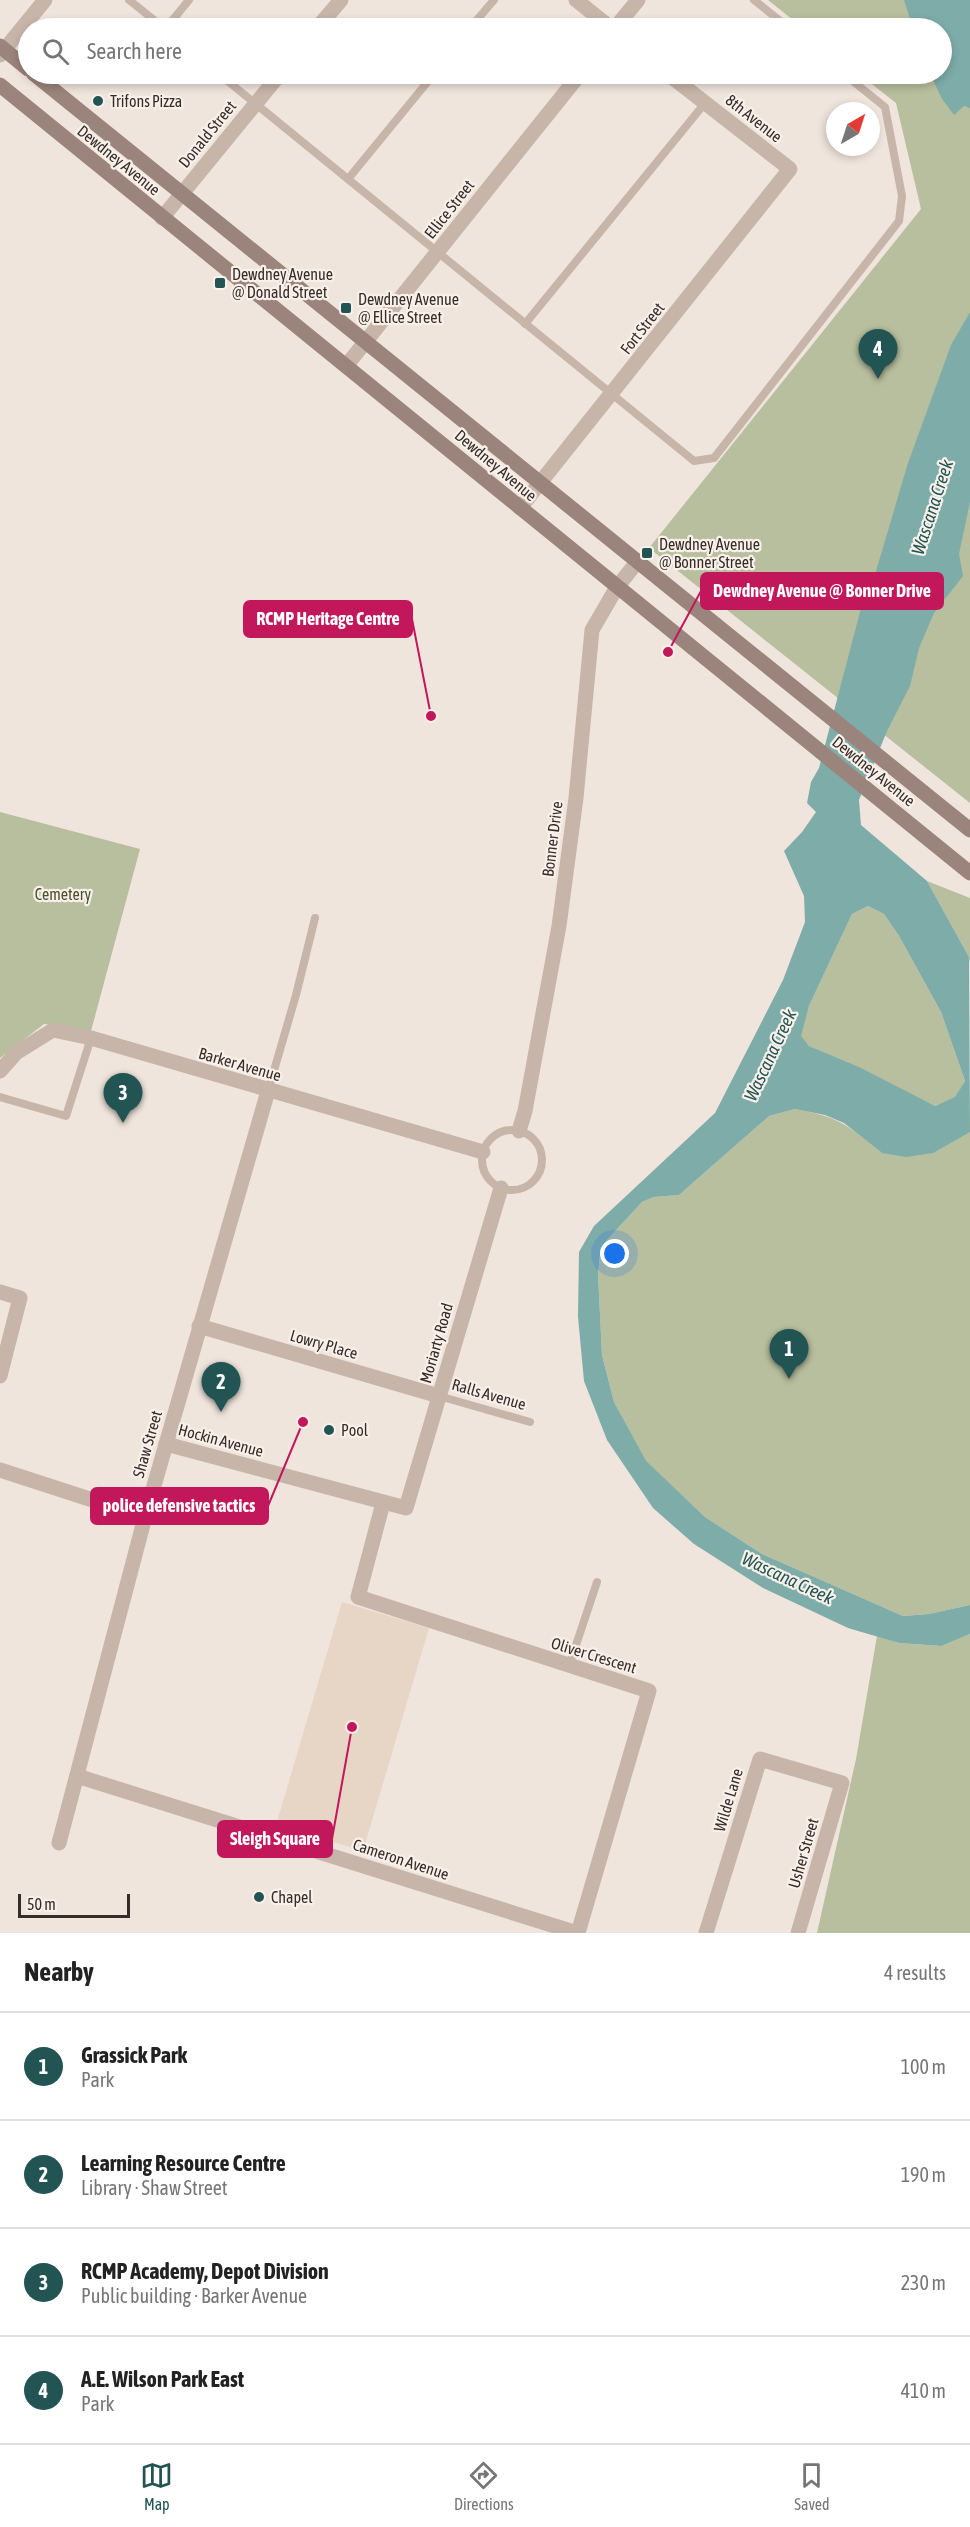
<!DOCTYPE html>
<meta charset="utf-8">
<style>
:root{--surface:#fff;--page:#f6f6f6;--text:#222;--muted:#767676;--line:#e0e0e0;--accent:#215453}
body{margin:0;font-family:"Asap Condensed",sans-serif;background:var(--page);color:var(--text)}
.compass{position:absolute;left:826px;top:102px;width:54px;height:54px;border-radius:50%;background:var(--surface);box-shadow:0 3px 9px #0003;rotate:39deg}
.scale{position:absolute;left:18px;bottom:15px;width:112px;box-sizing:border-box;padding-left:6px;border:3px solid #362c29;border-top:0;font-size:16px;line-height:21px;white-space:nowrap;color:#362c29;-webkit-text-stroke:4px #f8f0e9;paint-order:stroke}
.you{position:absolute;left:615px;top:1254px;width:21px;height:21px;margin:-15px;border:4px solid #fff;border-radius:50%;background:#1a73e8;box-shadow:0 0 0 9px #1a73e833}
.badge{display:grid;place-items:center;width:39px;height:39px;border-radius:50%;background:var(--accent);color:#fff;font-size:20px;font-weight:700}
.pin{position:absolute;translate:-50% -50px;filter:drop-shadow(0 2px 3px #0008)}
.pin::after{content:'';position:absolute;top:32px;width:21px;height:18px;background:inherit;clip-path:polygon(0 0,100% 0,50% 100%)}
.list{margin:0;padding:0;list-style:none}
h2{display:flex;justify-content:space-between;align-items:center;height:78px;margin:0;padding:0 24px;font-size:26px}
h2 small{font-size:20px;font-weight:400;color:var(--muted)}
.list li{display:grid;grid-template-columns:39px 1fr auto;gap:18px;align-items:center;box-sizing:border-box;height:108px;padding:0 24px;border-top:2px solid var(--line)}
.list b{display:block;font-size:22px;white-space:nowrap}
.list p{margin:0;font-size:20px;white-space:nowrap;color:var(--muted)}
.list em{font-size:20px;font-style:normal;color:var(--muted)}
.icon{flex:none;width:33px;height:33px;fill:none;stroke:currentColor;stroke-width:2;stroke-linecap:round;stroke-linejoin:round}
.map{position:relative;flex:none;width:970px;height:1933px;overflow:hidden}
.search{position:absolute;background:var(--surface);box-shadow:0 3px 9px #0003;left:18px;right:18px;top:18px;height:66px;display:flex;align-items:center;gap:15px;box-sizing:border-box;padding:0 21px;border-radius:33px;color:var(--muted);font-size:22px}
.sheet{height:510px;background:var(--surface)}
nav{display:flex;justify-content:space-around;align-items:center;box-sizing:border-box;height:84px;border-top:2px solid var(--line);background:var(--surface);font-size:16px;color:var(--muted)}
nav a{display:grid;justify-items:center;gap:3px}
nav .on{color:var(--accent)}
.map>svg:first-child{display:block}
</style>
<div class="map">
<svg width="970" height="1933" viewBox="0 0 970 1933">
<rect width="100%" height="100%" fill="#f0e5dd"/>
<!-- green -->
<g fill="#b7bf9e">
<polygon points="768,0 970,0 970,803 649,548 921,209 896,103 859,74 942,74 942,28 803,28"/>
<polygon points="0,812 140,849 91,1031 44,1024 0,1058"/>
<polygon points="927,881 970,898 970,964 969,957"/>
<polygon points="868,906 884,914 899,936 941,1012 965,1081 955,1098 935,1106 809,1046 800,1036 809,1006 852,914"/>
<path d="M795 1109C840 1117 847 1125 882 1153L970 1132V1605L929 1614 903 1616 762 1554 705 1517 645 1461 614 1402 602 1355 598 1274 600 1255 606 1241 642 1202 654 1197 679 1195 769 1116Z"/>
<polygon points="970,1634 970,1933 817,1933 856,1759 877,1636 899,1643 940,1646"/>
</g>
<!-- plaza -->
<polygon fill="#e7d5c5" points="342,1602 429,1628 363,1851 276,1825"/>
<!-- water -->
<g fill="#7eaca9" fill-rule="evenodd">
<polygon points="904,0 970,0 970,108 964,106 954,115 942,99 930,74 942,74 942,28 913,28"/>
<path d="M970 312V502L959 554 963 576 934 613 919 648 910 686 887 731 859 800 861 825 927 881 969 957 970 1132 933 1153 906 1157 882 1153 844 1123 825 1115 795 1109 769 1116 679 1195 654 1197 642 1202 606 1241 600 1255 598 1274 602 1355 614 1402 646 1461 705 1517 762 1554 903 1616 929 1614 970 1605V1634L941 1646 899 1643 848 1628 763 1588 694 1544 653 1508 607 1440 584 1381 578 1317 579 1252 594 1226 715 1113 783 980 805 922 804 896 784 851 802 832 816 812 807 803 811 782 819 768 860 612 874 578 908 463 951 345ZM868 906 884 914 899 936 941 1012 965 1081 955 1097 935 1106 861 1068 809 1046 801 1036 809 1006 852 914Z"/>
</g>
<g fill="none" stroke-linecap="round" stroke-linejoin="round">
<!-- lane -->
<g stroke="#c8b5aa" stroke-width="8">
<polyline points="129,0 164,28"/>
<polyline points="754,0 789,28"/>
<polyline points="166,28 189,0"/>
<polyline points="470,28 494,0"/>
<polyline points="219,74 694,461 714,458 899,221 902,196 885,107 844,74"/>
<polyline points="348,179 434,74"/>
<polyline points="525,324 705,103"/>
<polyline points="268,1091 296,995 315,918"/>
<polyline points="0,1097 66,1116 91,1038"/>
<circle cx="512" cy="1160" r="30"/>
<polyline points="439,1396 530,1422"/>
<polyline points="569,1666 597,1582"/>
</g>
<!-- street -->
<g stroke="#c8b5aa" stroke-width="15">
<polyline points="576,0 611,28"/>
<polyline points="317,28 341,0"/>
<polyline points="615,28 638,0"/>
<polyline points="0,55 45,0"/>
<polyline points="162,218 280,74"/>
<polyline points="346,366 580,74"/>
<polyline points="520,508 790,169 668,74"/>
<polyline points="0,1071 16,1053 53,1030 91,1038 483,1152"/>
<polyline points="519,1131 525,1111 559,926 576,798 592,630 617,587 638,561"/>
<polyline points="0,1292 20,1298 0,1376"/>
<polyline points="199,1326 439,1396"/>
<polyline points="166,1444 406,1508 501,1188"/>
<polyline points="0,1470 145,1517"/>
<polyline points="383,1503 358,1597 649,1691 578,1933"/>
<polyline points="77,1776 577,1933"/>
<polyline points="59,1843 145,1517 268,1091"/>
<polyline points="706,1933 760,1759 842,1783 798,1933"/>
</g>
<!-- secondary -->
<g stroke="#9b847b" stroke-width="15">
<polyline points="0,46 28,69"/>
<polyline points="34,74 970,830"/>
<polyline points="0,85 970,873"/>
</g>
</g>
<!-- markers -->
<g fill="#215453" stroke="#f8f0e9" stroke-width="2">
<circle cx="98" cy="101" r="6"/>
<rect x="214" y="277" width="12" height="12" rx="3"/>
<rect x="340" y="302" width="12" height="12" rx="3"/>
<rect x="641" y="547" width="12" height="12" rx="3"/>
<circle cx="329" cy="1430" r="6"/>
<circle cx="259" cy="1897" r="6"/>
</g>
<g text-anchor="middle" dominant-baseline="central" stroke-width="4.5" stroke-linejoin="round" paint-order="stroke">
<!-- poi labels -->
<g font-size="16" fill="#362c29" stroke="#f8f0e9" text-anchor="start">
<text x="110" y="101">Trifons Pizza</text>
<text x="232" y="274">Dewdney Avenue<tspan x="232" dy="18">@ Donald Street</tspan></text>
<text x="358" y="299">Dewdney Avenue<tspan x="358" dy="18">@ Ellice Street</tspan></text>
<text x="659" y="544">Dewdney Avenue<tspan x="659" dy="18">@ Bonner Street</tspan></text>
<text x="341" y="1430">Pool</text>
<text x="271" y="1897">Chapel</text>
</g>
<!-- street labels -->
<g font-size="16" fill="#362c29" stroke="#f8f0e9">
<text transform="translate(754 118) rotate(38)">8th Avenue</text>
<text transform="translate(207 134) rotate(-51)">Donald Street</text>
<text transform="translate(119 160) rotate(39)">Dewdney Avenue</text>
<text transform="translate(449 209) rotate(-52)">Ellice Street</text>
<text transform="translate(642 328) rotate(-52)">Fort Street</text>
<text transform="translate(496 465) rotate(40)">Dewdney Avenue</text>
<text transform="translate(874 771) rotate(39)">Dewdney Avenue</text>
<text transform="translate(552 839) rotate(-83)">Bonner Drive</text>
<text transform="translate(240 1064) rotate(16)">Barker Avenue</text>
<text transform="translate(436 1343) rotate(-74)">Moriarty Road</text>
<text transform="translate(324 1344) rotate(16)">Lowry Place</text>
<text transform="translate(489 1394) rotate(16)">Ralls Avenue</text>
<text transform="translate(221 1440) rotate(15)">Hockin Avenue</text>
<text transform="translate(147 1444) rotate(-74)">Shaw Street</text>
<text transform="translate(594 1655) rotate(17)">Oliver Crescent</text>
<text transform="translate(728 1800) rotate(-73)">Wilde Lane</text>
<text transform="translate(803 1853) rotate(-74)">Usher Street</text>
<text transform="translate(401 1859) rotate(18)">Cameron Avenue</text>
</g>
<!-- park labels -->
<g font-size="16" fill="#49522e" stroke="#f8f0e9">
<text x="63" y="894">Cemetery</text>
</g>
<!-- water labels -->
<g font-size="18" font-style="italic" fill="#215453" stroke="#f8f0e9">
<text transform="translate(932 507) rotate(-72)">Wascana Creek</text>
<text transform="translate(770 1055) rotate(-65)">Wascana Creek</text>
<text transform="translate(788 1578) rotate(25)">Wascana Creek</text>
</g>
</g>
<!-- callouts -->
<path fill="none" stroke="#c2185b" stroke-width="2" d="M668 652L701 591M431 716L412 619M303 1422L268 1506M352 1727L332 1839"/>
<g fill="#c2185b" stroke="#f8f0e9" stroke-width="2">
<circle cx="668" cy="652" r="6"/>
<circle cx="431" cy="716" r="6"/>
<circle cx="303" cy="1422" r="6"/>
<circle cx="352" cy="1727" r="6"/>
</g>
<g fill="#c2185b" stroke="#c2185b" stroke-width="2">
<rect x="701" y="573" width="242" height="36" rx="6"/>
<rect x="244" y="601" width="168" height="36" rx="6"/>
<rect x="91" y="1488" width="177" height="36" rx="6"/>
<rect x="218" y="1821" width="114" height="36" rx="6"/>
</g>
<g font-size="18" text-anchor="middle" font-weight="bold" fill="#fff">
<text x="822" y="597">Dewdney Avenue @ Bonner Drive</text>
<text x="328" y="625">RCMP Heritage Centre</text>
<text x="179" y="1512">police defensive tactics</text>
<text x="275" y="1845">Sleigh Square</text>
</g>
</svg>
<svg class="compass" viewBox="-18 -18 36 36"><path d="M0-13l5 13h-10z" fill="#e53935"/><path d="M0 13l5-13h-10z" fill="#767676"/></svg>
<div class="scale">50 m</div>
<div class="you"></div>
<div class="pin badge" style="left:789px;top:1379px">1</div>
<div class="pin badge" style="left:221px;top:1412px">2</div>
<div class="pin badge" style="left:123px;top:1123px">3</div>
<div class="pin badge" style="left:878px;top:379px">4</div>
<div class="search"><svg class="icon" aria-label="search" viewBox="0 0 24 24"><circle cx="10" cy="10" r="6"/><path d="M15 15l6 6"/></svg>Search here</div>
</div>
<section class="sheet">
<h2>Nearby<small>4 results</small></h2>
<ul class="list">
<li><span class="badge">1</span><div><b>Grassick Park</b><p>Park</p></div><em>100 m</em></li>
<li><span class="badge">2</span><div><b>Learning Resource Centre</b><p>Library · Shaw Street</p></div><em>190 m</em></li>
<li><span class="badge">3</span><div><b>RCMP Academy, Depot Division</b><p>Public building · Barker Avenue</p></div><em>230 m</em></li>
<li><span class="badge">4</span><div><b>A.E. Wilson Park East</b><p>Park</p></div><em>410 m</em></li>
</ul>
</section>
<nav>
<a class="on"><svg class="icon" aria-label="map" viewBox="0 0 24 24"><path d="M3 6l6-2 6 2 6-2v14l-6 2-6-2-6 2zM9 4v14M15 6v14"/></svg>Map</a>
<a><svg class="icon" aria-label="directions" viewBox="0 0 24 24"><path d="M12 3l9 9-9 9-9-9zM9 14v-3h6M13 9l2 2-2 2"/></svg>Directions</a>
<a><svg class="icon" aria-label="saved" viewBox="0 0 24 24"><path d="M7 4h10v16l-5-4-5 4z"/></svg>Saved</a>
</nav>
